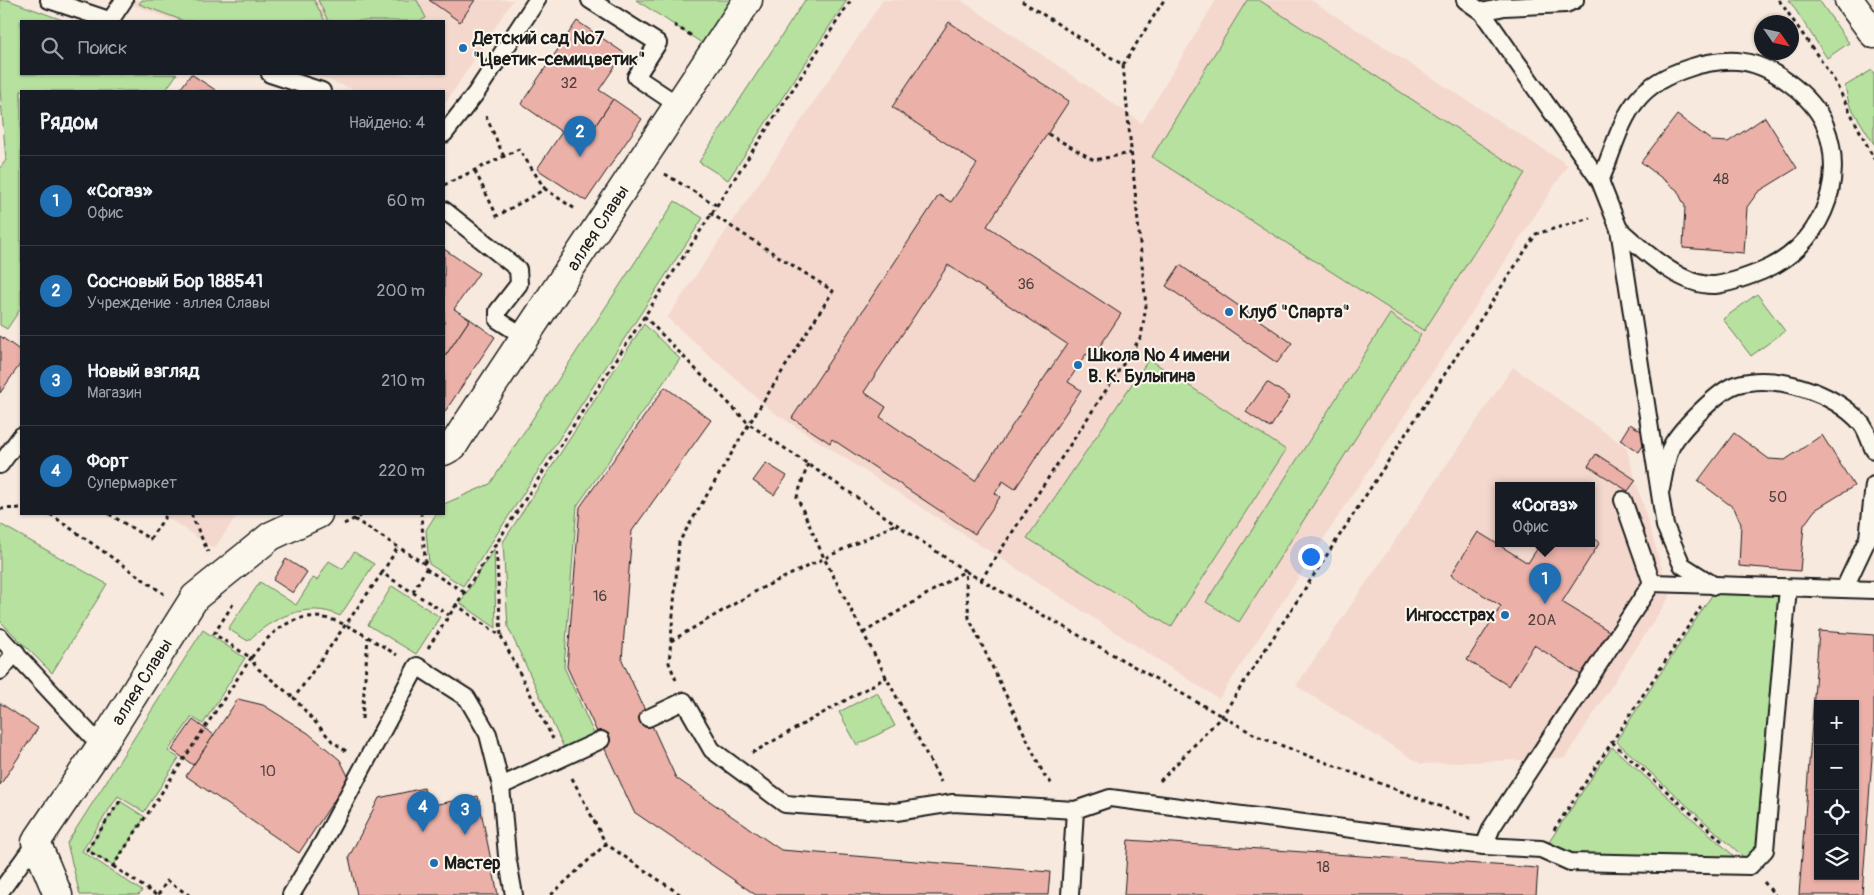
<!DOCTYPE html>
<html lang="ru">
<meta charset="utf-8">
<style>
:root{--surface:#171b24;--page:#20242c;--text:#f1f3f6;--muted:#9ea1a6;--line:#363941;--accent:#1f6fb2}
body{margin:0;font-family:Pangolin,sans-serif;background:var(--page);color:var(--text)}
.controls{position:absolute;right:15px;bottom:15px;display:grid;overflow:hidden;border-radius:0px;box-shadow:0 1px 4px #0004}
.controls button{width:45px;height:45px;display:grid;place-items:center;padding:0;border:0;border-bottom:1px solid var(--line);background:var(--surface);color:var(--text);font:25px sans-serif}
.compass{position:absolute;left:1754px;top:15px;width:45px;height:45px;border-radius:50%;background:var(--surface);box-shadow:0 1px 4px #0004;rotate:124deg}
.you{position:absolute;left:1310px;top:556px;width:18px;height:18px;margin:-12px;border:4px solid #fff;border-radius:50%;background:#1a73e8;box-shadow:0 0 0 8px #1a73e833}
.badge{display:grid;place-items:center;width:32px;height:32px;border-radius:50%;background:var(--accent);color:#fff;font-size:16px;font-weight:700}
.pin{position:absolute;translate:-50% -41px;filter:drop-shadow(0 1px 2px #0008)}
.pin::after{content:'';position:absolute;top:26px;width:18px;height:15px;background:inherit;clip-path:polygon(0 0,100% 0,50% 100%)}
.popup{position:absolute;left:1495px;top:482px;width:100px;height:65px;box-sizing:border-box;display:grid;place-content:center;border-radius:0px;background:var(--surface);filter:drop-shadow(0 1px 4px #0005);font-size:16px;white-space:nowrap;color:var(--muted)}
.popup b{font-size:19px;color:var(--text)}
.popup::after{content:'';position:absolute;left:50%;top:100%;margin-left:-10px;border:10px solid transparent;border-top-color:var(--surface)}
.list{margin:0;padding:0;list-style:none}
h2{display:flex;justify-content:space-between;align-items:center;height:65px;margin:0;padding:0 20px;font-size:21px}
h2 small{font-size:16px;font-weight:400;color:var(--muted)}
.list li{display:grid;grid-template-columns:32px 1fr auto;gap:15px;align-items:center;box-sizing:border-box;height:90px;padding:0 20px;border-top:1px solid var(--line)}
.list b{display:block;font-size:19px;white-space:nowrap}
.list p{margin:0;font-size:16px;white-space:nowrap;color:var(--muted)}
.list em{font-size:16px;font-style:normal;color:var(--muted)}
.icon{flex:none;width:28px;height:28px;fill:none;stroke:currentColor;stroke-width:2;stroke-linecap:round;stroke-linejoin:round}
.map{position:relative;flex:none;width:1874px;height:895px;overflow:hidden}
.search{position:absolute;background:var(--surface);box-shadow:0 1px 4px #0004;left:20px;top:20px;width:425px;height:55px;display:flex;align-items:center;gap:12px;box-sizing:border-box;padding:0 18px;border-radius:0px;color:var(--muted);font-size:19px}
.panel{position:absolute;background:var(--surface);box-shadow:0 1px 4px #0004;left:20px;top:90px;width:425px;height:425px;border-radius:0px}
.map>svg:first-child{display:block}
</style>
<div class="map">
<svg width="1874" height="895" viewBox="0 0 1874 895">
<rect width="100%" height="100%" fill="#f8e9de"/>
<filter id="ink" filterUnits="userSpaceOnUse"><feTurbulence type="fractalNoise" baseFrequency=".02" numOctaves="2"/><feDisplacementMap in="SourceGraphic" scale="10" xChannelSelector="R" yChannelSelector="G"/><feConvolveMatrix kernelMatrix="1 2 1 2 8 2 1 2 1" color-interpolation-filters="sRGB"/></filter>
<g filter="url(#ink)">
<!-- built -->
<g fill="#f4d8ce" fill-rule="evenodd">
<polygon points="120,0 513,0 447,101 444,102 444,91 358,91 312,74 444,74 444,21 175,21"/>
<polygon points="883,0 961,0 1142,123 1216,0 1311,0 1568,165 1219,699 773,412 667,318"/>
<path d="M1513 367 1626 447 1670 596 1565 758 1421 764 1296 686ZM1499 485H1591V543H1499Z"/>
<polygon points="162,514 238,514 214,549"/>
</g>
<!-- green -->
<g fill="#b6e19e" stroke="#697e5d">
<polygon points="0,0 8,0 65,21 21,21 21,74 177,74 165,91 21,91 21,308 7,329 0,325 0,168 6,160 0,89"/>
<polygon points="142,0 314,0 325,21 184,21 139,4"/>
<polygon points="318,0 417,0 426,18 420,21 328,21"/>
<polygon points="636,0 734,0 705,45"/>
<polygon points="805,0 847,0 728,180 699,162"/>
<polygon points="1247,0 1259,0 1525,173 1424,331 1152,157"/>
<polygon points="1789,0 1819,0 1849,43 1827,58"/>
<polygon points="1872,70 1874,73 1874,144 1849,104 1845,86"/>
<polygon points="675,201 703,218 463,586 429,564 426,530 436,514 444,514 444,504 490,484"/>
<polygon points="1757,294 1785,331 1751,356 1723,319"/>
<polygon points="1390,314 1421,335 1239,622 1206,602"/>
<polygon points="644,324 680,359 577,506 564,667 594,734 565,750 508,627 503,542"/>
<polygon points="1149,359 1286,450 1171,627 1027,538"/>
<polygon points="0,524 107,584 52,673 0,621"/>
<polygon points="494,549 496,628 460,603"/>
<path d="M354 552 374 564 340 616C308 600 271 618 248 641L228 629 260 582 296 605 313 578 317 580 329 561 343 569Z"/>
<polygon points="392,586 440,617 416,654 368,625"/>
<polygon points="1716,589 1784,590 1762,849 1749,862 1616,741"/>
<polygon points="203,630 245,658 203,724 192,717 168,751 179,758 144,812 118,796 82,851 142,891 139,895 80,895 67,843"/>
<polygon points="877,692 895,726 857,745 839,712"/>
<polygon points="1612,747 1742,863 1571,859 1545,848"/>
<polygon points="120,801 145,817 113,866 87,850"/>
</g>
<!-- building -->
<g fill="#ebb1a8" stroke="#1c1c1c" fill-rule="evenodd">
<polygon points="429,0 475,0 460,22"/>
<polygon points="577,21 624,53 599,90 613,99 582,146 521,104"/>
<path d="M949 22 1069 101 987 226 1121 314 1092 358 1086 354 1068 382 1081 390 1015 489 1003 481 995 493 1000 497 975 534 832 439 830 443 792 418 939 195 951 202 977 164 892 107ZM948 265 1067 344 975 481 880 417 886 407 864 392Z"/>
<polygon points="191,74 217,91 179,91"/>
<polygon points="613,99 642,119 586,201 537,169 562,132 582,146"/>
<polygon points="1677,115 1712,141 1728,142 1765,117 1797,168 1758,192 1747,207 1744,253 1683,248 1685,206 1677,190 1641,162"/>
<polygon points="444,249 479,273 454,309 470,319 444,358"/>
<polygon points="1180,265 1292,343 1277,363 1166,286"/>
<polygon points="470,319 495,337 444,413 444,358"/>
<polygon points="0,336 21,351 21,363 0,393"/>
<polygon points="1267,382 1290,397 1270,428 1246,412"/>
<polygon points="665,387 711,420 632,531 622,660 676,778 781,850 1050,872 1048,895 756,895 634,812 567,667 580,507"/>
<polygon points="1630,424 1649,436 1639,452 1620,440"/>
<polygon points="1734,433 1769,459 1785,460 1822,435 1854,486 1815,510 1804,525 1800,571 1739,566 1741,524 1734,508 1698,481"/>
<polygon points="1596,454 1636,480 1628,491 1588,466"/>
<polygon points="766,463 787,476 774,495 753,481"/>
<polygon points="1478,532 1528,563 1541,543 1591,543 1591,537 1600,542 1562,602 1614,634 1586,678 1534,645 1509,686 1467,660 1501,606 1451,575"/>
<polygon points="286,559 307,572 293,593 273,580"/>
<path d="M1819 631 1874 635V730L1862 895H1799ZM1818 704H1855V876H1818Z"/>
<polygon points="238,699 263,705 308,733 340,760 349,778 299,853 186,776"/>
<polygon points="0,703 38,728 0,785"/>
<polygon points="193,720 214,735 193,765 172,750"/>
<polygon points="424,788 428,806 478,796 498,895 357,895 349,857 379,798"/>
<polygon points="1128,840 1538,868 1536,895 1124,895"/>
</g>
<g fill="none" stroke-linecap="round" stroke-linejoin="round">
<!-- lane casing -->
<g stroke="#1c1c1c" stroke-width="20">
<g id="lane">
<polyline points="49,0 112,21"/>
<polyline points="590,0 658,43 636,77 678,105"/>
<polyline points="1465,0 1482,12 1600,181 1619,229 1665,526 1682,565 1715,586"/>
<polyline points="1482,12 1504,7 1566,4 1575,0"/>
<polyline points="110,21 124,0"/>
<polyline points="270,74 322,91"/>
<polyline points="444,134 476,93 537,0"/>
<path d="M1600 181C1612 155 1619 121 1638 99 1651 83 1670 74 1689 68 1704 63 1720 60 1737 61 1770 63 1812 95 1825 125 1848 183 1819 248 1762 271 1747 277 1731 283 1715 285 1681 287 1643 250 1619 229"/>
<polyline points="444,210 518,269 519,284 498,311 498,320 525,337"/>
<polyline points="0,465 21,436"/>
<path d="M1661 489C1664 475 1666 457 1672 445 1681 429 1718 391 1735 385 1775 372 1834 393 1861 423 1867 430 1870 442 1874 450"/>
<polyline points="1652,583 1874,590"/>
<polyline points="1844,589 1868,538 1874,485"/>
<polyline points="0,637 101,746"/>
<polyline points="0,671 16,652"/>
<polyline points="648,718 684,701 712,750 785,804 896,812 953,803 1075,810"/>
<polyline points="501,786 601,740"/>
<polyline points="1484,846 1492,827 1652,583 1623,500"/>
<polyline points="0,892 36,842"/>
<polyline points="291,895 323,842 417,666 467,698 488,734 501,786 507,856 514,895"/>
<polyline points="1070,895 1075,810 1110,798 1484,846 1541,849 1570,862 1750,866 1765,850 1788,588"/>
</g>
</g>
<!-- street casing -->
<g stroke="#1c1c1c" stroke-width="31">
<g id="street">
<polyline points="1849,0 1874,34"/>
<polyline points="444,451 453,446 465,427 748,0"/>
<polyline points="58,895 36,842 101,746 195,597 271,536 318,514"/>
</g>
</g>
<!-- path -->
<g stroke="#1c1c1c" stroke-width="3" stroke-dasharray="4 4" stroke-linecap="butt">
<polyline points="1779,0 1833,78 1874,159"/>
<polyline points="674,25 692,36"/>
<polyline points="1123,65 1164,0"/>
<polyline points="486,116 504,157"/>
<polyline points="1048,134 1094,160 1131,153"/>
<polyline points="475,171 497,216 545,189 575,209"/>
<polyline points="665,174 716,205"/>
<polyline points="444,185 519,149 545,189"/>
<polyline points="644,316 749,424 965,571 969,618 1044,775 1053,785"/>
<polyline points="808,464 797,497 824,558 941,782"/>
<polyline points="0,509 21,508"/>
<polyline points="50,514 164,594"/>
<polyline points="109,514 150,539 167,514"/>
<polyline points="191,514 208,552"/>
<polyline points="354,519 425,564"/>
<polyline points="344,524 364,514"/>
<polyline points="496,543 501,636"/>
<polyline points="426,569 464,592"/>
<polyline points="382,573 398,547"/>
<polyline points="981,580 1141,337 1146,306 1123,65 1020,0"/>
<polyline points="413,592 426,569 421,514"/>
<path d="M233 604 214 634 251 658C302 589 340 620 397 655"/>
<polyline points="455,604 501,636 553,739"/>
<polyline points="863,633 965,571 1257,736 1473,819"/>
<polyline points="671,641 758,590 896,524"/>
<polyline points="428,648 851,0"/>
<polyline points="676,680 669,663 679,542 749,424 833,291 710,213"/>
<polyline points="362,719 368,637"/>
<polyline points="1612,742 1724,843"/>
<polyline points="346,751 332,741 294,698 382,573 449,615"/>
<polyline points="752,753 887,677"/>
<polyline points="572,778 606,844 681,895"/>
<polyline points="1160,781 1222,716 1536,234 1590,218"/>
<polyline points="120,801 87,850 113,866 251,658 256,667 294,698"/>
<polyline points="1554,830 1701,607"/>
<polyline points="113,866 156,895"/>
<polyline points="1764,882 1775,895"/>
<polyline points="158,895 167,881 189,895"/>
<polyline points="551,895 606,844"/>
</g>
<!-- lane -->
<use href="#lane" stroke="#fbf7ec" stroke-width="16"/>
<!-- street -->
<use href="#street" stroke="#fbf7ec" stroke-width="28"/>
</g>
</g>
<!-- markers -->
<g fill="#1f6fb2" stroke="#fbf7ec" stroke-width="2">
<circle cx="463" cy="48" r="5"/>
<circle cx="1229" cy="312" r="5"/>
<circle cx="1078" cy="365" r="5"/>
<circle cx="1505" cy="615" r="5"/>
<circle cx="434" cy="863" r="5"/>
</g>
<g text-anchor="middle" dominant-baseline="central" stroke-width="4" stroke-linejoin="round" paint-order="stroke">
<!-- number labels -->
<g font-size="15" fill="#50413f">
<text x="569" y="83">32</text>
<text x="1721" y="179">48</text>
<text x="1026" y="284">36</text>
<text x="1778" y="497">50</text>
<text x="600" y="596">16</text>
<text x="1542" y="620">20А</text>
<text x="268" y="771">10</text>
<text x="1323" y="867">18</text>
</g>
<!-- poi labels -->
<g font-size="18" font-weight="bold" fill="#1c1c1c" stroke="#fbf7ec" text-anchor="start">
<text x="473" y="38">Детский сад №7<tspan x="473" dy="21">"Цветик-семицветик"</tspan></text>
<text x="1239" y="312">Клуб "Спарта"</text>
<text x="1088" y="355">Школа № 4 имени<tspan x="1088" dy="21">В. К. Булыгина</tspan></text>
<text x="1495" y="615" text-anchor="end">Ингосстрах</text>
<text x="444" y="863">Мастер</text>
</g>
<!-- street labels -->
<g font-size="18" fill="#1c1c1c" stroke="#fbf7ec">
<text transform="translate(598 228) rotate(-57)">аллея Славы</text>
<text transform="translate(142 682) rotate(-58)">аллея Славы</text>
</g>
</g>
</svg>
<div class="controls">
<button>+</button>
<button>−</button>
<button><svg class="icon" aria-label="locate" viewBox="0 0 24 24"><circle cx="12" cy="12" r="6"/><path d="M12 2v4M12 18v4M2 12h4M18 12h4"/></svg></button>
<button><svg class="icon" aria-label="layers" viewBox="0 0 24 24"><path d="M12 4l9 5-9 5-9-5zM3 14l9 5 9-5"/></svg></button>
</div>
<svg class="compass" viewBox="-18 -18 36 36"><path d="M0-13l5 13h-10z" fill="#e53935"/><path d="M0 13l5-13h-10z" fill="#9ea1a6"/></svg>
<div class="you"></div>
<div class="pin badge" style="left:1545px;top:604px">1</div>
<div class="popup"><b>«Согаз»</b>Офис</div>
<div class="pin badge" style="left:580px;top:157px">2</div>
<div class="pin badge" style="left:465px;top:835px">3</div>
<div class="pin badge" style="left:423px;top:832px">4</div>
<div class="search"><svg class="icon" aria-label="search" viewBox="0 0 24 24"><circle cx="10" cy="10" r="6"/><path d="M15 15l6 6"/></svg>Поиск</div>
<section class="panel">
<h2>Рядом<small>Найдено: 4</small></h2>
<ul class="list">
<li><span class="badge">1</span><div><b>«Согаз»</b><p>Офис</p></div><em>60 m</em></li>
<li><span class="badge">2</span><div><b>Сосновый Бор 188541</b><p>Учреждение · аллея Славы</p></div><em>200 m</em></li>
<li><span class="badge">3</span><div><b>Новый взгляд</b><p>Магазин</p></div><em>210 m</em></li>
<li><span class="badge">4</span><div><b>Форт</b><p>Супермаркет</p></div><em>220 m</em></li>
</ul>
</section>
</div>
